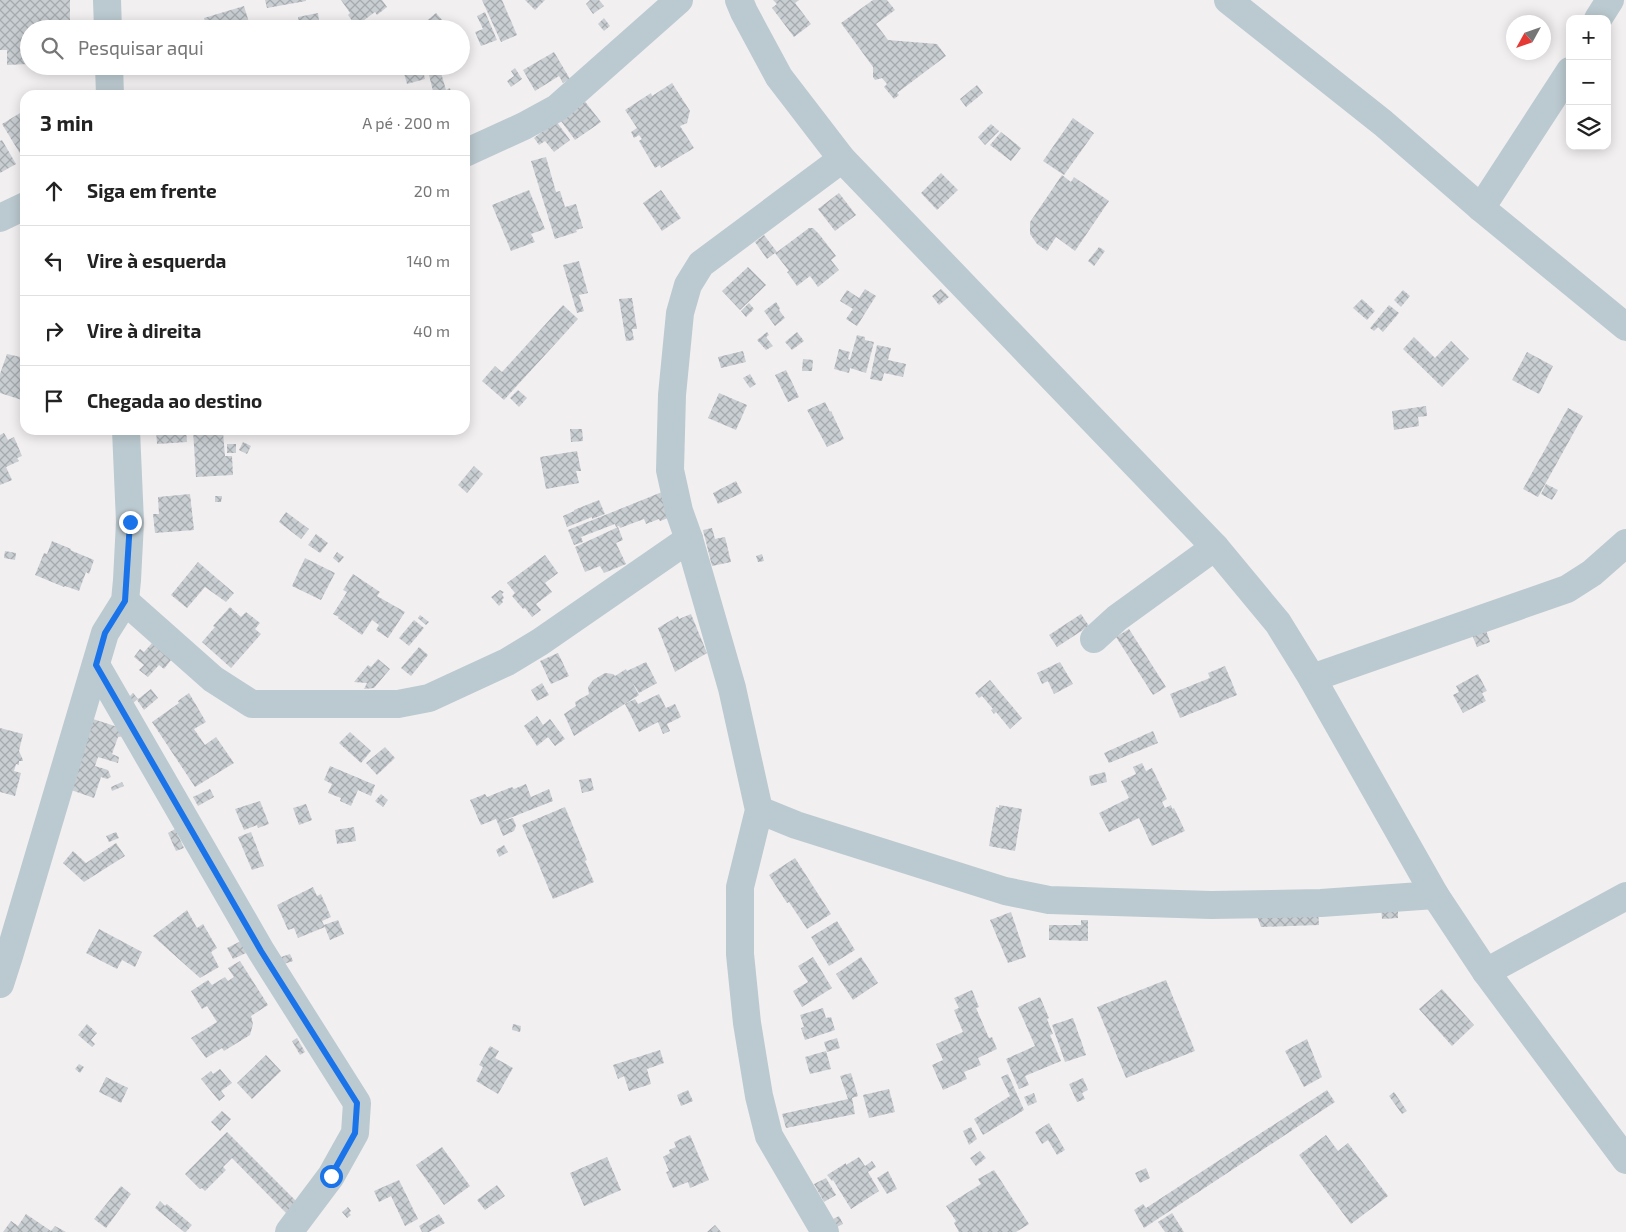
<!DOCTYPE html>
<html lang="pt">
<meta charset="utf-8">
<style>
:root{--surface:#fff;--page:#f2f2f2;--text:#222;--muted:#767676;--line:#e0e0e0}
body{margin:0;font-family:"Exo 2",sans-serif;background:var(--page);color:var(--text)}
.controls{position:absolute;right:15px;top:15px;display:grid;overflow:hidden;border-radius:10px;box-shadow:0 2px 12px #0003}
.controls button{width:45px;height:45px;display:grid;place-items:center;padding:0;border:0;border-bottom:1px solid var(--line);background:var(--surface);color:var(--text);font:25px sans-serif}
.compass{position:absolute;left:1506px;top:15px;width:45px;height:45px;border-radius:50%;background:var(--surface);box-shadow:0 2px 12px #0003;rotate:230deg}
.stop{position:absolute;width:15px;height:15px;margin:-11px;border:4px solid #1a73e8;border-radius:50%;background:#fff}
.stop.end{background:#1a73e8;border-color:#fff;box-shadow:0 1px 5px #0008}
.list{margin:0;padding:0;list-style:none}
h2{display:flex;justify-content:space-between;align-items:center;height:65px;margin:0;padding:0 20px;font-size:21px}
h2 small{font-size:16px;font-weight:400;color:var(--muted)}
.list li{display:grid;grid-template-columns:32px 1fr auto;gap:15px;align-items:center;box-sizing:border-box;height:70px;padding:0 20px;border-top:1px solid var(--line)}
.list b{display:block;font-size:19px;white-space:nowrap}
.list em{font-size:16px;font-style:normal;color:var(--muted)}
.icon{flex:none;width:28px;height:28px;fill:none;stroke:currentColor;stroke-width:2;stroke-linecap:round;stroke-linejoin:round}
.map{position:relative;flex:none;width:1626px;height:1232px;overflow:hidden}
.search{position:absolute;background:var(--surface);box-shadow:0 2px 12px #0003;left:20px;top:20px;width:450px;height:55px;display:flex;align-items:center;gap:12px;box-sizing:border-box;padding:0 18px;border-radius:28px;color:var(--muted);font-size:19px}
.panel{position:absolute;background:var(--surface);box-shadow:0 2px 12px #0003;left:20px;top:90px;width:450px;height:345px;border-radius:15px}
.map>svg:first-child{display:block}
</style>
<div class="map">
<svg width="1626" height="1232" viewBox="0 0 1626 1232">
<defs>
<pattern id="building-cross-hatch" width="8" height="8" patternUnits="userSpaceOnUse" patternTransform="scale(1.25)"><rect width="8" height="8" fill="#c9ced3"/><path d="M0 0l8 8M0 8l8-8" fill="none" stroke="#a5aaae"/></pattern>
</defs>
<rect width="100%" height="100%" fill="#f2eff0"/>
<!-- building -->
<g fill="url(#building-cross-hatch)">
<polygon points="0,0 70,0 70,29 29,29 29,64 7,65 7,50 0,50"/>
<polygon points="265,0 306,0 306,1 267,8"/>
<polygon points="341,0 382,0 387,7 377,15 375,12 356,26 348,15 350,13"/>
<polygon points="482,0 502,0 517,35 501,42"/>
<polygon points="525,0 545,0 535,10"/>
<polygon points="590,0 599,0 604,6 593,14 586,4"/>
<polygon points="773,0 799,0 795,3 811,24 794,37 772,8 777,4"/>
<polygon points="873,0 887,0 895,10 876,24 888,40 937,44 946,56 897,93 899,95 894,99 884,87 887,84 882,78 875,80 873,77 873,67 841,23"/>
<polygon points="244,6 251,29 207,29 204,18"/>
<polygon points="485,12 497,40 481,46 475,32 483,29 477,16"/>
<polygon points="318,13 320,29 300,29 298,17"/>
<polygon points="436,13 444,22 436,29 417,29"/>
<polygon points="604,18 610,26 604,31 598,24"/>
<polygon points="554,52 570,79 563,83 559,76 535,91 523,70"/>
<polygon points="402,66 422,66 425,79 407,84"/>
<polygon points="439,66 446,90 450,88 451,93 453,92 454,95 434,95 427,67"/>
<polygon points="515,68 522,79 511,87 507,81 514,76 511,71"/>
<polygon points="672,83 690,111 687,123 680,126 694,148 661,168 660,165 655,168 639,141 642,139 639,135 634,138 631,132 637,128 625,110 651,93 652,96"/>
<polygon points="977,85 983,93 966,107 960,99"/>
<polygon points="583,99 601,122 575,140 558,117"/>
<polygon points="25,110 25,152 21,155 2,124"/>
<polygon points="1073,118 1094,133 1064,175 1043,161"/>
<polygon points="556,121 570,140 554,152 545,141 539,145 534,138"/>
<polygon points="991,124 999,131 985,145 978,137"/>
<polygon points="1001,132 1021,148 1011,161 990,145"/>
<polygon points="2,140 16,164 0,173 0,141"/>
<polygon points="546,157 556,192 560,191 565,207 576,204 583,228 576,230 577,232 555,239 531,161"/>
<polygon points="941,173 958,190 937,210 921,193"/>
<polygon points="1062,175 1071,182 1074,177 1109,201 1075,251 1056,237 1047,251 1037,244 1030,234 1030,222"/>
<polygon points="529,190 545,229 531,234 535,242 511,251 492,205"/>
<polygon points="661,190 681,218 662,231 643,203"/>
<polygon points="839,193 856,215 835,231 818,209"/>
<polygon points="809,228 813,228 819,234 836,256 831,260 839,270 818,287 810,276 797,286 787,272 789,271 775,253 767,259 755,242 764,235 777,252"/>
<polygon points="1099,247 1105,251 1094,266 1088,261"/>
<polygon points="25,255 25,268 21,268 20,256"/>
<polygon points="579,261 588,293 579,295 584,311 577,313 563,265"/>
<polygon points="748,267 766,285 740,310 722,291"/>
<polygon points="865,289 876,296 857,326 846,319 853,309 840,301 847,290 859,298"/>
<polygon points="941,289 949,297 939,305 932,296"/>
<polygon points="1403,290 1410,296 1401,307 1394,300"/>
<polygon points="632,298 637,329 632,329 634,340 626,341 619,299"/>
<polygon points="1362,299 1375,311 1367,320 1353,308"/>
<polygon points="776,302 780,308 779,310 785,318 775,326 764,311"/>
<polygon points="749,303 754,309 746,317 741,311"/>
<polygon points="563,305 578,319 504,400 482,381 495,366 502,372"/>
<polygon points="1389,305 1399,313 1383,332 1378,327 1374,331 1370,328"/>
<polygon points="767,332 769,335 766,337 773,346 766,350 757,340"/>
<polygon points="797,332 804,341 792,350 785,342"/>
<polygon points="857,335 865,337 865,340 874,342 866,373 850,368 849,373 834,369 839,349 850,352 848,359 850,360"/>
<polygon points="1414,337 1435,358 1451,341 1469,359 1442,387 1403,349"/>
<polygon points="877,345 891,348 888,360 906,364 903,377 884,373 882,381 870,379"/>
<polygon points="743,351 746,362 721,368 718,357"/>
<polygon points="1527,352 1553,366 1539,394 1512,380"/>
<polygon points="7,354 25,358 25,401 0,393 0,374"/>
<polygon points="803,359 813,360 812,371 802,371"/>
<polygon points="786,370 799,397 788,402 775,375"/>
<polygon points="750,374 756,384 750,388 743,378"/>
<polygon points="518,390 527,398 519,407 510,398"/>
<polygon points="719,393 747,405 736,430 708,418"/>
<polygon points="825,402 830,412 831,411 844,439 827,447 807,410"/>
<polygon points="1426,406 1427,416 1418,417 1419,426 1394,430 1392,411"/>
<polygon points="1568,408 1583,416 1538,497 1523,489"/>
<polygon points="570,429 582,429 583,441 571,442"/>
<polygon points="156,430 186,430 187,442 157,444"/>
<polygon points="193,430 229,430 230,432 223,432 225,456 232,456 233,475 196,477"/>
<polygon points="4,433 8,440 14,437 22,456 17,458 19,461 6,467 12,480 0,485 0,435"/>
<polygon points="243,442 251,446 247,454 239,450"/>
<rect x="227" y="444" width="9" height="9"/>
<polygon points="577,451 581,471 576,471 579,483 546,489 540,457"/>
<polygon points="474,466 483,474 467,493 458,485"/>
<polygon points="736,481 742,493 718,504 713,493"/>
<polygon points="1546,484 1558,490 1552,500 1541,494"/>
<polygon points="662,492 671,517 660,521 659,519 646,524 644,519 620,528 619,526 616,527 615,524 581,537 583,542 574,545 568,530"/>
<polygon points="190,494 194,530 155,533 153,514 159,514 158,497"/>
<polygon points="215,496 222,496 221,502 215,502"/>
<polygon points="599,500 605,514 592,519 592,517 567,527 563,516 574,511 574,510"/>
<polygon points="286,512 309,529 301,539 279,522"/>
<polygon points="618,527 623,540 616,543 626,564 604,573 600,566 585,572 575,547"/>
<polygon points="712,528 715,539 725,537 731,562 712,566 703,530"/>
<polygon points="316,534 328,543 320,553 308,545"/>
<polygon points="52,541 71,549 70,550 94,560 89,574 86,572 79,591 65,586 64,587 35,575 44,553 47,554"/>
<polygon points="5,551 16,553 15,560 4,558"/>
<polygon points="337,552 344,557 339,563 333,558"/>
<polygon points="762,554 764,561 758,562 756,556"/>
<polygon points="545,555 558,573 545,583 552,592 536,604 541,610 532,617 525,608 523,609 512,596 515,593 507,583"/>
<polygon points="305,558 335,573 321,600 292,586"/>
<polygon points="198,562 234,593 226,602 205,587 187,608 171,595"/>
<polygon points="353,574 380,592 377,596 405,612 388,638 376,630 379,625 372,620 362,635 338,618 339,617 333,614 347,592 343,590"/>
<polygon points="500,590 504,592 502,594 504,598 502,600 503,602 499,606 491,597"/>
<polygon points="230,607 241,617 246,612 260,623 255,629 261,634 231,668 202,642 215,627 213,626"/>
<polygon points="691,614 707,653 675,672 658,628 678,616 679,619"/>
<polygon points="1081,614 1089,626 1057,647 1049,635"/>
<polygon points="420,615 429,622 426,625 418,618"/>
<polygon points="414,620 424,628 409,646 399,638"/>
<polygon points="1129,629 1166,687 1153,695 1116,637"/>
<polygon points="1486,630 1490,642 1477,647 1472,635"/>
<polygon points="152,643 171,660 164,669 159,665 148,677 139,670 144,665 134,657 140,649 144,652"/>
<polygon points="419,647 428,655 411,676 401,668"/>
<polygon points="558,653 569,676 551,684 540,661"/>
<polygon points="378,659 390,669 374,688 364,689 367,683 354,682 368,665 371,667"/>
<polygon points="646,662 657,683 639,693 631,680 639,695 574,736 564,714 576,706 575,702 589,694 588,687 593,680 605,673 613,674 615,676 626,669 627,671"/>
<polygon points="1060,662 1073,684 1054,694 1048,681 1042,684 1037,673"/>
<polygon points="1225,666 1237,695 1180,718 1170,694 1210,678 1208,673"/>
<polygon points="1478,674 1487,691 1482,693 1486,701 1463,713 1453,695 1459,692 1456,686"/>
<polygon points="990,680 1022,718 1010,729 996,712 994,714 991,710 993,709 982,696 979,698 975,693"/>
<polygon points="542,683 549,695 537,701 531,690"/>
<polygon points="151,689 158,698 144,710 137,700"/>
<polygon points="133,693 138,699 133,703 129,697"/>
<polygon points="189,693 206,722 194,729 205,745 216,737 234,763 195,787 152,722 179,703 178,701"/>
<polygon points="659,694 666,708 675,704 681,717 667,724 670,731 663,734 658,722 639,732 625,704 635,699 638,704"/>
<polygon points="537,716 543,725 550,719 565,739 555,746 548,737 537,746 524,726"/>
<polygon points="93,719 121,728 126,736 118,737 112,754 119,757 118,763 98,757 95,766 108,770 111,777 107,779 101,777 94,798 71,790"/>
<polygon points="0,728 23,734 19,751 23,760 23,761 19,761 19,765 16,764 14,771 21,773 15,796 0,792"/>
<polygon points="1153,731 1158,743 1109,763 1104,753"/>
<polygon points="350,732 371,751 361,763 339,743"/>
<polygon points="385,747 395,758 377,775 366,763"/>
<polygon points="1142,763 1146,771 1152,768 1167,799 1162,802 1165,808 1171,805 1172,809 1174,808 1185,831 1152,846 1139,818 1109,832 1099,813 1129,798 1121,781 1136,774 1133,767"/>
<polygon points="330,766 375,785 371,796 358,790 351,806 340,801 341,798 328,793 332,784 324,780"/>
<polygon points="1105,772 1107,782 1091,786 1089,776"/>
<polygon points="591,778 594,790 582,793 579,780"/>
<polygon points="122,782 124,786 112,791 111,787"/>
<polygon points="526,784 531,797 549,789 553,801 500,822 513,818 516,826 514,831 503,836 496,819 481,825 470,800 485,794 487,797 512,787 514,789"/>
<polygon points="210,789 214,797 198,806 193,797"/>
<polygon points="381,794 388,800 383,807 375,801"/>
<polygon points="260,801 269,824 258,828 257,825 244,830 235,809"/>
<polygon points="306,804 312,820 299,825 293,808"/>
<polygon points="999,805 1022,809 1015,851 989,846 996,807 999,808"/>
<polygon points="565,807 587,860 585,861 594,882 553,899 522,825"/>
<polygon points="354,827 356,841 337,844 335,830"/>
<polygon points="175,829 184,848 176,851 168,833"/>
<polygon points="116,832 119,838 109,842 106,836"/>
<polygon points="251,832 264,866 252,870 238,837"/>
<polygon points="116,843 125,856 84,882 63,863 73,851 86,863"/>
<polygon points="504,845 508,852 499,857 496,850"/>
<polygon points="795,858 831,914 807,929 789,902 787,903 769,875"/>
<polygon points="313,887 317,896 321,894 331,917 322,921 325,927 298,938 294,928 288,930 277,905"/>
<polygon points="1398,907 1398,918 1382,919 1381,908"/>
<polygon points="187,910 197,928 203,924 217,948 211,952 219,967 200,978 153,936"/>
<polygon points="1318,911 1319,925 1261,927 1256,913"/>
<polygon points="1011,912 1026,957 1008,963 990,920"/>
<polygon points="338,920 344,934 330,940 324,925"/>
<polygon points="1081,920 1088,920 1088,941 1049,940 1049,925 1081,925"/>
<polygon points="837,921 855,950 829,966 811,937"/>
<polygon points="99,929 142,952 135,967 122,960 117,969 86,953"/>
<polygon points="241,941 246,953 233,959 227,948"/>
<polygon points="290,954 293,961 284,964 281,957"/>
<polygon points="813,957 832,988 802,1007 793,991 808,982 798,966"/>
<polygon points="861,957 878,983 853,1000 836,974"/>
<polygon points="240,961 268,1005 251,1016 253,1024 250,1035 224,1051 222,1048 206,1058 191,1038 217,1022 207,1006 202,1009 191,991 208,980 212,985 225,977 228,981 234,977 228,968"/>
<polygon points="1166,980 1195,1051 1126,1078 1097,1007"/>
<polygon points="1442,989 1474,1025 1452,1046 1419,1009"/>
<polygon points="972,990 979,1007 976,1008 989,1038 992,1037 997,1049 978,1058 981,1065 964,1072 967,1079 943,1090 932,1065 943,1060 936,1044 963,1032 954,1010 959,1008 954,998"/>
<polygon points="1040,997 1049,1018 1047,1019 1053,1034 1050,1035 1061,1061 1025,1076 1029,1085 1019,1089 1006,1059 1035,1046 1018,1007"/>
<polygon points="823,1008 826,1018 831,1017 835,1030 805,1040 801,1028 804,1027 800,1015"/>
<polygon points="1073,1018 1086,1055 1065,1062 1052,1025"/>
<polygon points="87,1024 97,1033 91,1040 95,1044 92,1047 78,1035"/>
<polygon points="513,1024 521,1026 520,1032 512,1030"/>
<polygon points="297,1038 305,1052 300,1055 292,1041"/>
<polygon points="837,1038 840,1048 827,1052 824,1042"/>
<polygon points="1307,1039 1322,1077 1304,1087 1285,1051"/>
<polygon points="490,1046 499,1051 495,1058 513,1068 498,1094 476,1081 483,1067 479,1065"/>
<polygon points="660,1050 664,1063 647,1069 651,1084 629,1091 624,1076 618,1079 613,1065"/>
<polygon points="826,1051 831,1069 810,1074 805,1057"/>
<polygon points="266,1055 281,1071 252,1099 237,1083"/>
<polygon points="79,1064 84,1067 80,1073 75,1069"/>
<polygon points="220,1069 232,1083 221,1091 225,1096 219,1101 201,1079 211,1071 213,1074"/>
<polygon points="851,1073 858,1096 852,1098 855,1114 786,1128 782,1114 848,1099 840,1076"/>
<polygon points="1008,1074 1024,1110 983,1135 974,1119 1010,1096 1001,1077"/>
<polygon points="106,1077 128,1088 121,1103 99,1092"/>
<polygon points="1083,1078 1088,1090 1082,1093 1085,1099 1077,1102 1069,1084"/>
<polygon points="889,1089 895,1112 869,1118 863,1095"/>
<polygon points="688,1090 693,1101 681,1106 677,1095"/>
<polygon points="1327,1090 1335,1102 1144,1228 1134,1210 1143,1204 1146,1208"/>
<polygon points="1394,1092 1407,1111 1402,1114 1389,1096"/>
<polygon points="1034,1093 1037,1102 1028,1106 1024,1097"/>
<polygon points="222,1111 231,1119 220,1131 211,1122"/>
<polygon points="1049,1123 1065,1150 1057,1155 1048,1140 1042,1144 1035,1132"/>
<polygon points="971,1127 977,1139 969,1145 963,1131"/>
<polygon points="227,1132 297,1202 286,1213 232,1158 223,1167 226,1170 205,1191 202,1188 200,1189 185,1174"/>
<polygon points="690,1135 709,1180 690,1188 688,1182 673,1188 666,1172 669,1171 663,1157 670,1153 669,1150 676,1147 674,1142"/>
<polygon points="1326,1135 1338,1151 1348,1143 1388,1196 1351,1224 1299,1155"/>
<polygon points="442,1147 470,1186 444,1205 416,1165"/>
<polygon points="980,1151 986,1158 976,1166 970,1158"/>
<polygon points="607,1157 621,1190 584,1206 570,1173"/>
<polygon points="859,1157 865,1166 872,1161 876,1167 868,1172 879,1191 851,1209 833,1180 832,1181 827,1175 846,1163 846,1165"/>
<polygon points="1146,1168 1150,1178 1140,1183 1135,1173"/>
<polygon points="994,1170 1029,1224 1016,1232 959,1232 954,1223 956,1221 946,1206 981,1184 978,1179"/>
<polygon points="888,1171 897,1189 887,1194 877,1178"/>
<polygon points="826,1178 836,1195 824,1202 814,1184"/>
<polygon points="399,1180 418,1219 405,1226 391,1196 379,1202 374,1191"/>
<polygon points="497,1185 505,1196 485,1210 477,1200"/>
<polygon points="121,1186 131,1194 106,1228 94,1219"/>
<polygon points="160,1201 165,1206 167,1204 192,1225 186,1232 184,1232 155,1208"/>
<polygon points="348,1207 351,1211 349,1213 351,1215 347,1218 342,1212"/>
<polygon points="1172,1213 1184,1232 1165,1232 1158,1222"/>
<polygon points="26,1214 51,1231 55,1226 66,1232 3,1232 11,1221 18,1226"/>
<polygon points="439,1214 445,1223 429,1232 422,1232 419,1226"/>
<polygon points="839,1216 843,1224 837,1227 833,1219"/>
<polygon points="715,1225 721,1232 707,1232"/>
</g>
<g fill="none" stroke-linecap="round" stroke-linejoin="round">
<!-- minor -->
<g stroke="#bbcad0" stroke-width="28">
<polyline points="107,0 108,29"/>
<polyline points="739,0 744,12 779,77 842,159 1215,547 1278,623 1312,678 1435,895 1486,972 1626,1160"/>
<polyline points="1228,0 1383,123 1481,208 1626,327"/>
<polyline points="1598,19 1610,0"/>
<polyline points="109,66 110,95"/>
<polyline points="465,153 524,126 557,108 679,0"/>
<polyline points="1481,208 1570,71"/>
<polyline points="0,218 25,206"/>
<polyline points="125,601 213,679 252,704 398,704 429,698 507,662 540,642 689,539"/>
<polyline points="1094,639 1117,618 1215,547"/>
<polyline points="96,665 261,951 357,1103 355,1133 331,1176 289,1232"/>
<polyline points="1312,678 1567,589 1592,573 1626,543"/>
<polyline points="759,810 796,825 1005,891 1049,900 1211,905 1321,903 1435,895"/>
<polyline points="1486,972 1626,896"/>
<polyline points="0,984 9,956 105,633 125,601 127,580 130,522 126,430"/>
<polyline points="825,1232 769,1136 759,1096 747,1023 740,954 740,887 759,810 732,688 689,539 679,511 670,470 672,395 680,313 688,285 701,264 842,159"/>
</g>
</g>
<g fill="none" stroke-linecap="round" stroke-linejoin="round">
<!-- route -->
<polyline stroke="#1a73e8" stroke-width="6" points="130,522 125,601 105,633 96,665 261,951 357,1103 355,1133 331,1176"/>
</g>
</svg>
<div class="controls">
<button>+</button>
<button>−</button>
<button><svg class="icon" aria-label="layers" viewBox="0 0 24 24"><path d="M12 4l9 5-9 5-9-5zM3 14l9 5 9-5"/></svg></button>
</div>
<svg class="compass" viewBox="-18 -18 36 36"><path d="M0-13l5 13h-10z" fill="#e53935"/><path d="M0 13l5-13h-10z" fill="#767676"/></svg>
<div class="stop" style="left:331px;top:1176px"></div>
<div class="stop end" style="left:130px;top:522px"></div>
<div class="search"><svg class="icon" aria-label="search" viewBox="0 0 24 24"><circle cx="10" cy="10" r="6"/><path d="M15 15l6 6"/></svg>Pesquisar aqui</div>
<section class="panel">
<h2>3 min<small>A pé · 200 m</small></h2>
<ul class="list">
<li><svg class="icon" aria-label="ahead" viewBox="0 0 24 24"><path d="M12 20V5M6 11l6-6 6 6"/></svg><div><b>Siga em frente</b></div><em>20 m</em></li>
<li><svg class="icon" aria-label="left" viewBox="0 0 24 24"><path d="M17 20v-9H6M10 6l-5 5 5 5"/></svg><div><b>Vire à esquerda</b></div><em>140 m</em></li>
<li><svg class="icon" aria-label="right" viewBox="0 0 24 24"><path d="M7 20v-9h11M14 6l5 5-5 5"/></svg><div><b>Vire à direita</b></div><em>40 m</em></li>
<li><svg class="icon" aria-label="arrive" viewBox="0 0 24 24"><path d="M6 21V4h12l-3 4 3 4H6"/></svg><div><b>Chegada ao destino</b></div></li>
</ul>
</section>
</div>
